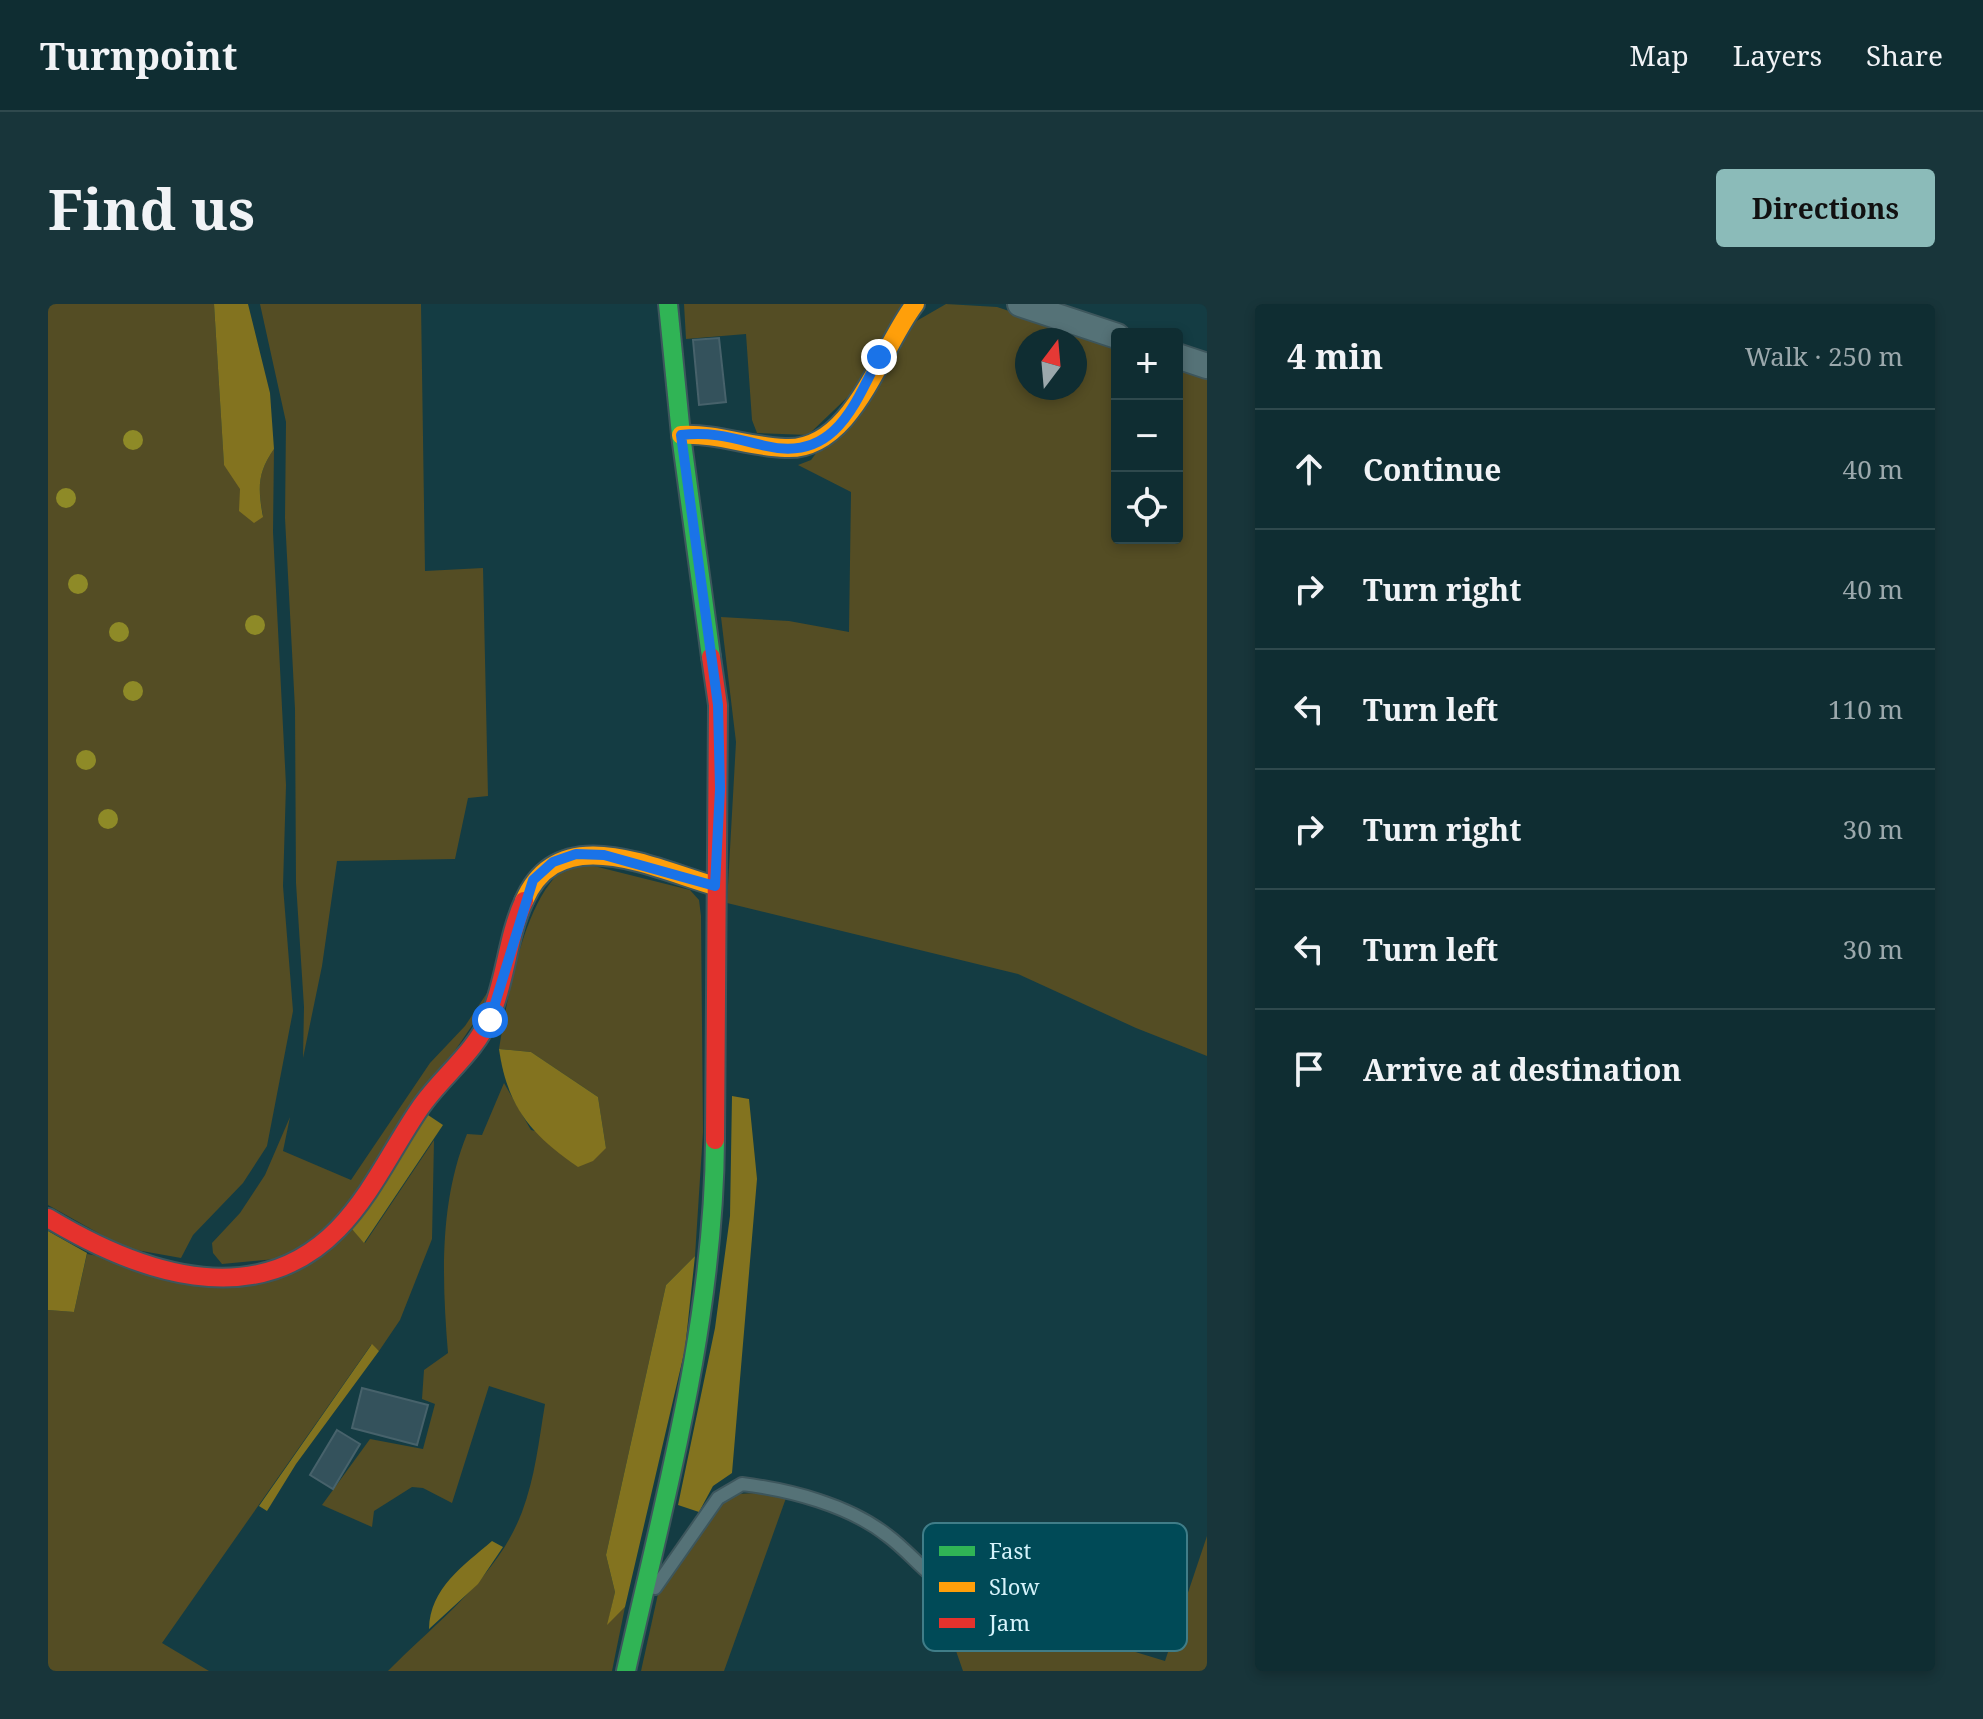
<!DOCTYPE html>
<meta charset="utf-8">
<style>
:root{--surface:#0f2d32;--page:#18353a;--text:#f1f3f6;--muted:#9ba8ac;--line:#2f494d;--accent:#8bbbb9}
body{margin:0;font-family:"Noto Serif",serif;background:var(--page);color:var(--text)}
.controls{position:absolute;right:24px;top:24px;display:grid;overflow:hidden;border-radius:8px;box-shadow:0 4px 12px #0003}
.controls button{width:72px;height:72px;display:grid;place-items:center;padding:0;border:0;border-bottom:2px solid var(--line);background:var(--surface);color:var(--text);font:40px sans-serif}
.compass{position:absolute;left:967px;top:24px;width:72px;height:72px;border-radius:50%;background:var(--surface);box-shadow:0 4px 12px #0003;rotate:16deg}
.stop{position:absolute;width:24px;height:24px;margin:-18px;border:6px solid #1a73e8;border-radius:50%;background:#fff}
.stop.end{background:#1a73e8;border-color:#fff;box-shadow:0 2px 8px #0008}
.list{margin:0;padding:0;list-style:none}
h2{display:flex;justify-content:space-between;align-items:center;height:104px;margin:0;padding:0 32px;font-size:34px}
h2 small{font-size:26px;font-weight:400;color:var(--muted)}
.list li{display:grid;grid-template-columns:52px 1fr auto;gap:24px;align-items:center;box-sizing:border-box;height:120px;padding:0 32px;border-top:2px solid var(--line)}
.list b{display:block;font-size:30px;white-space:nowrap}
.list em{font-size:26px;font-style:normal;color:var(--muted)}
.icon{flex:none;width:44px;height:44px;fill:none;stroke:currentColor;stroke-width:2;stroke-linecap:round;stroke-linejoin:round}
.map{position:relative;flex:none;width:1159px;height:1367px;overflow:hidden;border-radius:8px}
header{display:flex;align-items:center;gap:48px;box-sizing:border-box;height:112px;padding:0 40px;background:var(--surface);border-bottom:2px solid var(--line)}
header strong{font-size:38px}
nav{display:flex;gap:44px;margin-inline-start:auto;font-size:28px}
.intro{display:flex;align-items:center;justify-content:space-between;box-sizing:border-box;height:192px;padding:0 48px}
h1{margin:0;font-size:56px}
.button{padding:20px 36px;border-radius:8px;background:var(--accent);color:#111;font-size:28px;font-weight:700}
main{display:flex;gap:48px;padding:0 48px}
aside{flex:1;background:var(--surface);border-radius:8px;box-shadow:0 4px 12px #0003}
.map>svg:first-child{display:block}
</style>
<header>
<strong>Turnpoint</strong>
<nav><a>Map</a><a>Layers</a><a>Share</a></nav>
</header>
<div class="intro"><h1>Find us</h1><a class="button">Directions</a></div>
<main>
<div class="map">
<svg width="1159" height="1367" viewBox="0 0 1159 1367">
<rect width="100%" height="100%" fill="#143c43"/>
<!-- green -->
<g fill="#544d24" fill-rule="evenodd">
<path d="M0 0H166L176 160 215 212C210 185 209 169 226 145L225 228 238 481 235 582 245 707 219 842 195 879 145 931 133 954 77 944 0 901Z"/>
<polygon points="212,0 373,0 377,267 435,264 440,492 420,494 407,555 289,557 274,662 255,754 256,703 248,579 247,405 237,214 238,118"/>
<polygon points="636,0 855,0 807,86 760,131 709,129 704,116 698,30 638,35"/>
<path d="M898 0 949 3 1069 43V234H1129V63L1159 73V752L1088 724 970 670 679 599 688 438 673 313 741 317 801 328 803 188 750 161 763 156 865 19ZM979 36H1027V84H979Z"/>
<path d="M534 559 642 586 651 596 653 612 655 828 647 952 618 981 558 1251 567 1288 560 1319 577 1303 564 1367H340C388 1318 449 1274 474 1208 487 1174 491 1136 497 1100L441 1082 404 1199 375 1184 364 1183 326 1207 324 1223 274 1201 322 1135 375 1145 387 1100 374 1095 376 1066 400 1049C394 976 391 899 419 830L434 831 456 779 483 826 558 844 550 793 483 748 451 745C459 696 474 604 511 569 517 564 526 562 534 559Z"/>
<polygon points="447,677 438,701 298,907 238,954 174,960 165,949 164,939 192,909 217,871 242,813 235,847 303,876 382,759 417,722"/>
<polygon points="386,836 384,935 352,1016 331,1047 323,1041 114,1339 161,1367 0,1367 0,1006 26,1008 39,950 208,979 303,924 317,939"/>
<polygon points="709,1189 738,1194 676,1367 593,1367 610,1290 676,1197 688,1190"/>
<polygon points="1159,1232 1159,1367 915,1367 907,1344 969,1312 1117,1357"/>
</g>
<!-- forest -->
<g fill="#83731f">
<path d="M166 0H200L222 89 226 145C209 169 210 185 215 213L206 219 191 207 192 185 176 161Z"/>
<path d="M451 745 483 748 550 793 558 844 545 857 530 863C483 831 459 802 451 745Z"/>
<polygon points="684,792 701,795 709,875 684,1169 665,1182 651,1208 630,1201 667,1024 682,912"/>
<polygon points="380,811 395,821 316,939 303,924"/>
<polygon points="0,927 39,949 26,1008 0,1006"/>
<polygon points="647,952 637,1045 577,1303 559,1321 567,1288 558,1251 618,981"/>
<polygon points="324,1040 331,1047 248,1160 219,1207 211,1202"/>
<path d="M444 1237 455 1243 430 1280 381 1325C382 1284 415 1262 444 1237Z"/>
</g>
<!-- building -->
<g fill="#34525c" stroke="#47626b" stroke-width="2">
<polygon points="671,34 678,98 651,101 645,36"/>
<polygon points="314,1084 380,1101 369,1141 304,1124"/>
<polygon points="289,1126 312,1140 285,1185 262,1171"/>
</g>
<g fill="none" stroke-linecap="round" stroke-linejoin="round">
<!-- lane casing -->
<g stroke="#3d565c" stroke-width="16">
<path id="lane" d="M607 1284 670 1194 694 1180C742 1186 801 1201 840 1232 855 1243 868 1258 882 1270"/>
</g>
<!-- street casing -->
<g stroke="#3d565c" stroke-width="28">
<g id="street">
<polyline points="972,0 1069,32"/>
<polyline points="1129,52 1159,62"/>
</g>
</g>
<!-- fast casing -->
<g stroke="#3d565c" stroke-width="22">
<g id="fast">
<polyline points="620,0 633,131 663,353"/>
<path d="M578 1367C617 1192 666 1017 667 836"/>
</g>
</g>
<!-- slow casing -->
<g stroke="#3d565c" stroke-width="22">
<g id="slow">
<path d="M633 131C669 129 702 143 737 144 805 148 832 45 867 0"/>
<path d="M476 597C511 516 604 564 667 582"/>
</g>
</g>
<!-- jam casing -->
<g stroke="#3d565c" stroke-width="22">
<g id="jam">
<polyline points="663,353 670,401 667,836"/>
<path d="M0 914C88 967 206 1011 290 925 324 890 344 845 372 804 393 773 427 749 442 713 458 676 459 634 476 597"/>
</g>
</g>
<!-- lane -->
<use href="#lane" stroke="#557277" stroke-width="12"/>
<!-- street -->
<use href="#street" stroke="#557277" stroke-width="24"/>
<!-- fast -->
<use href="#fast" stroke="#30b455" stroke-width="18"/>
<!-- slow -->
<use href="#slow" stroke="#ff9f0a" stroke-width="18"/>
<!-- jam -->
<use href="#jam" stroke="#e5322d" stroke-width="18"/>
</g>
<!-- trees -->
<g fill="#8e8a27">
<circle cx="85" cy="136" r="10"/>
<circle cx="18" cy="194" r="10"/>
<circle cx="30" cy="280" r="10"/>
<circle cx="207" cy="321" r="10"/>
<circle cx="71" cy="328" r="10"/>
<circle cx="85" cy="387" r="10"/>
<circle cx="38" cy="456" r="10"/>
<circle cx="60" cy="515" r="10"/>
</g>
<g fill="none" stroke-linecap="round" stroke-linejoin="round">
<!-- route -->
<path stroke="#1a73e8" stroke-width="10" d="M442 716 485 576 505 558 528 550 556 551 667 582 672 485 670 401 633 131C665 127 688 135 718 142 786 158 806 102 831 53"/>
</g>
<!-- legend -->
<rect x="875" y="1219" width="264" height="128" rx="12" fill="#004a57" stroke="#407d88" stroke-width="2"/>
<rect x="891" y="1242" width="36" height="10" fill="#30b455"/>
<rect x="891" y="1278" width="36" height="10" fill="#ff9f0a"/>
<rect x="891" y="1314" width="36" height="10" fill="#e5322d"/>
<g font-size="22" fill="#d5f3fb">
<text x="941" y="1255">Fast</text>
<text x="941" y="1291">Slow</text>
<text x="941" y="1327">Jam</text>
</g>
</svg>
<div class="controls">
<button>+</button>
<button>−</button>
<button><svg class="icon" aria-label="locate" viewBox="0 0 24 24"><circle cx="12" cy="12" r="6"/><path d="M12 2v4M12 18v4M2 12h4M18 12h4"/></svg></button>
</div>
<svg class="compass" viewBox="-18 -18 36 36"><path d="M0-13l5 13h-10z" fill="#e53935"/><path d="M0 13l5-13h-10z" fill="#9ba8ac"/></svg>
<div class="stop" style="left:442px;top:716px"></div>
<div class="stop end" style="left:831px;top:53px"></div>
</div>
<aside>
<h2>4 min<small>Walk · 250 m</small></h2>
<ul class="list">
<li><svg class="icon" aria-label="ahead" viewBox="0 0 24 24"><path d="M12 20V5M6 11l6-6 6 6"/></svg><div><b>Continue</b></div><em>40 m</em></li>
<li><svg class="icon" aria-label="right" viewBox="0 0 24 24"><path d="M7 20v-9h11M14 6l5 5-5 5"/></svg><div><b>Turn right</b></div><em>40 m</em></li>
<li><svg class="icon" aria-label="left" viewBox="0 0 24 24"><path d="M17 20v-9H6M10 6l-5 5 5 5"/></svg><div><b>Turn left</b></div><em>110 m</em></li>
<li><svg class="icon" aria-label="right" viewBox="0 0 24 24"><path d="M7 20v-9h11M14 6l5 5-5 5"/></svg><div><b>Turn right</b></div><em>30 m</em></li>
<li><svg class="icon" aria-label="left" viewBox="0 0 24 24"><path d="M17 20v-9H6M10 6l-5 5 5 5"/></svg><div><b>Turn left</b></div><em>30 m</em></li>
<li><svg class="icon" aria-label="arrive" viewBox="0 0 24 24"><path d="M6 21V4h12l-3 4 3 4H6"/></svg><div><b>Arrive at destination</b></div></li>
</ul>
</aside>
</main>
